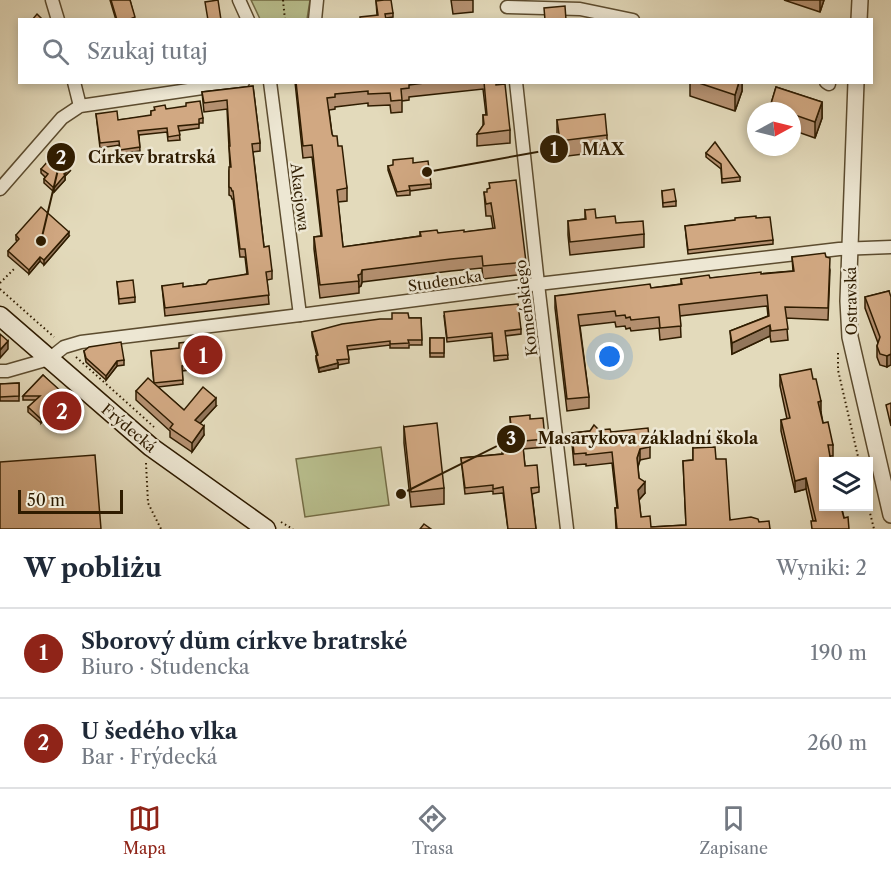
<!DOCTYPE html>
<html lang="pl">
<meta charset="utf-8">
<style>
:root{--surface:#fff;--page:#f6f6f7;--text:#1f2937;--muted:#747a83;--line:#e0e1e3;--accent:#8f2418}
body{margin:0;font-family:"Libre Caslon Text",serif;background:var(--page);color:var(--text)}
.controls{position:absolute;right:18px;bottom:18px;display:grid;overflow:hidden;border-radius:0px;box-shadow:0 3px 9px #0003}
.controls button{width:54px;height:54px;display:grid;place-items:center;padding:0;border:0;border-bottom:2px solid var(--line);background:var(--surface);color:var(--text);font:30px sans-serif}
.compass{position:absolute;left:747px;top:102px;width:54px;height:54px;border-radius:50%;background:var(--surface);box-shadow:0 3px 9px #0003;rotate:83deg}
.scale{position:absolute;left:18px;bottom:15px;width:105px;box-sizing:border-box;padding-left:6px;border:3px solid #2f1c00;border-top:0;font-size:16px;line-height:21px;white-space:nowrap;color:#2f1c00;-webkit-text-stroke:4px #ede7d3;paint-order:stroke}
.you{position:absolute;left:610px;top:357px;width:21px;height:21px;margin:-15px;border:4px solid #fff;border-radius:50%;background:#1a73e8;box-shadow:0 0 0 9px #1a73e833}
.badge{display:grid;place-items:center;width:39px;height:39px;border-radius:50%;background:var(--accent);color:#fff;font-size:20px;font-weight:700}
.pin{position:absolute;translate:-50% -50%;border:3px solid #fff;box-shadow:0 2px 6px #0006}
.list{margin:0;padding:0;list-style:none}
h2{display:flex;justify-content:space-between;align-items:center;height:78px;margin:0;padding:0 24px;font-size:26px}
h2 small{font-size:20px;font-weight:400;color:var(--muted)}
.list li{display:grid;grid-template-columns:39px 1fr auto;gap:18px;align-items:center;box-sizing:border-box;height:90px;padding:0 24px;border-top:2px solid var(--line)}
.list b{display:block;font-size:22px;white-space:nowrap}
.list p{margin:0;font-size:20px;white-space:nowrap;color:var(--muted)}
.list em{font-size:20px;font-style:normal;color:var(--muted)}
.icon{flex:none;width:33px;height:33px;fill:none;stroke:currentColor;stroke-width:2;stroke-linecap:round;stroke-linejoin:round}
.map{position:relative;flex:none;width:891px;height:529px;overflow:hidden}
.search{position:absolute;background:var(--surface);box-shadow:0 3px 9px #0003;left:18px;right:18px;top:18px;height:66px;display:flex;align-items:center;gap:15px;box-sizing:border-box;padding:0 21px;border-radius:0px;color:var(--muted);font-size:22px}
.sheet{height:258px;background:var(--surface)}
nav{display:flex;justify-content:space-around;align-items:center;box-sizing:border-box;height:84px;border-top:2px solid var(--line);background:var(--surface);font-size:16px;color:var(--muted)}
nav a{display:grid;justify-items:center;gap:3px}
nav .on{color:var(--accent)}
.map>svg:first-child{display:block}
</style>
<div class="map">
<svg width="891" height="529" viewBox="0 0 891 529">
<rect width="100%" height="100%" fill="#e3dabb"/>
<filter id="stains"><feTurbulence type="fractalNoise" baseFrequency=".00333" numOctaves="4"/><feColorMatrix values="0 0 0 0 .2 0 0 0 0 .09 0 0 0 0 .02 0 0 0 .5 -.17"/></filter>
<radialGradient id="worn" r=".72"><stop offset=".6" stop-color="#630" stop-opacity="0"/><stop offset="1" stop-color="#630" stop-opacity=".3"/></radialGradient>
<!-- green -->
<g fill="#b8be8d" stroke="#746d46" stroke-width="1.5">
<polygon points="251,0 310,0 307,19 260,19"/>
<polygon points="381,447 389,505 305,517 296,459"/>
</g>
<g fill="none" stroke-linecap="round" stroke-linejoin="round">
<!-- minor casing -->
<g stroke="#5c4c2f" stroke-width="15">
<g id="minor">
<polyline points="52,0 58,20"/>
<polyline points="239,0 248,20"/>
<polyline points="507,7 580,9 633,20"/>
<polyline points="315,20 317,0"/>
<polyline points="74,82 80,106"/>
<polyline points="270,82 300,315"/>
<polyline points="516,82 538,284 567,529"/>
<polyline points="826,82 829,84"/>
<polyline points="0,189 62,118 80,106 243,82"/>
<polyline points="0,371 7,371 49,359 64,347 81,342 300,315 538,284 839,249 891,247"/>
</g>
</g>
<!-- tertiary casing -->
<g stroke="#5c4c2f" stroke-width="18">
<g id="tertiary">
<polyline points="859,20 860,0"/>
<polyline points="856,82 848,301 850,337 891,515"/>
</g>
</g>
<!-- secondary casing -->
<g stroke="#2f1c00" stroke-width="21">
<polyline id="secondary" points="0,316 151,447 266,529"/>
</g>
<!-- path -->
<g stroke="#2f1c00" stroke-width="2" stroke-dasharray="1.5 3" stroke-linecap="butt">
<polyline points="283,0 285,20"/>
<polyline points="0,283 15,268"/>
<polyline points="0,289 54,337"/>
<polyline points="838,353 838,370 859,461"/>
<polyline points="76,357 154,427"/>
<polyline points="146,463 148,503 161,529"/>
<polyline points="868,505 874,529"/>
<polyline points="281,522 293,529"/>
</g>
<!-- minor -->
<use href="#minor" stroke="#ede7d3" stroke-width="12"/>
<!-- tertiary -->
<use href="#tertiary" stroke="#ede7d3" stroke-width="15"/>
<!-- secondary -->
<use href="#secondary" stroke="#ede7d3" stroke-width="18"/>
</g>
<!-- wall -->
<g fill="#b49070" stroke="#2f1c00" stroke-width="1.5">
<polygon points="110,0 130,0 135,20 116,20"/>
<polygon points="451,0 473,0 473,12 453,14"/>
<polygon points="784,0 824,0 820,12"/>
<polygon points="376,1 393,13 393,17 386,18 377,15"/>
<polygon points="295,82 496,82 510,130 510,143 477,146 477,134 483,126 483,115 486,115 483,89 409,97 409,100 402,101 402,112 391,113 390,105 368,106 368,103 335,107 335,109 329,110 332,134 338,146 347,188 347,201 338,202 343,247 420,236 420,232 438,233 464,232 493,229 491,216 486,216 484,192 526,262 526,274 483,279 482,268 451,271 362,282 361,286 359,287 359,293 320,298 314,249 314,237 321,236 312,157 303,158"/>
<polygon points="690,82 742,82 742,91 735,111 690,96"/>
<polygon points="253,86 260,143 260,151 253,152 264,247 272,271 272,279 267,280 269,304 165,316 162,286 183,287 206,284 247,274 245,257 240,257 233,199 232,199 231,196 229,195 229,171 230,167 227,109 204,112 202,92"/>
<polygon points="776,87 822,102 822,118 815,138 792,130 792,111 770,111 770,107"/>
<polygon points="166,109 203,118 203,123 199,123 199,128 179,131 180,140 168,141 167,132 139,135 140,151 120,154 119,145 100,148 96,114 118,120 151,116 151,111"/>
<polygon points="557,120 607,135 607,151 560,157 557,136"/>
<polygon points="706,153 740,177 740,181 722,183 721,169 706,157"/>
<polygon points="413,163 431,184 431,188 410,191 410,195 397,196 388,170 388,166"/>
<polygon points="41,169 70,171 65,176 65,180 54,192 44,183 44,179 45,177 41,173"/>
<polygon points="662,191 676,201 676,206 663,207"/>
<polygon points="585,210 596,218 644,234 644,247 570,255 568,235 568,221 585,219"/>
<polygon points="756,218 773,240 773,244 688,254 685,226"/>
<polygon points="16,235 69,236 44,265 40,261 29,274 8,256 8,251 18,241 16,240"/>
<polygon points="792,257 826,257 830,270 828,320 786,318 788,340 771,342 770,336 732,354 730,331 768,316 767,306 680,316 681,337 660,340 659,328 631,331 630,328 626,329 625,326 616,327 615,322 580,326 589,397 589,408 567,411 555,308 555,296 651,288 681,284 681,279 710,278 793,271"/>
<polygon points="117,282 135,297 135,302 119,304"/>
<polygon points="889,291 887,367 880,365 877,357 877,346 878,343 865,308 865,297"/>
<polygon points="444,316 521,329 521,334 505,336 508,359 494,361 492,337 447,342"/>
<polygon points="409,318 421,318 422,345 409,345 409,348 390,348 390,345 348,350 349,363 338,365 338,368 319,372 316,360 316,356 317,356 312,336 312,332"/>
<rect x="430" y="338" width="14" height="19"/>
<polygon points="84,351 124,360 124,365 117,366 106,380 86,362"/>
<polygon points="151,351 207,363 207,368 182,371 183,384 158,387 184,410 216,406 200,423 204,435 192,452 170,437 170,431 136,400 136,391 154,384"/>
<polygon points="43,375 73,406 55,426 45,418 41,423 28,412 28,407 36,400 23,400 23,396"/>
<polygon points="780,375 821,412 823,423 833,445 833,456 830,456 844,518 813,521 806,489 795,492 781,431 781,420 787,419 780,386"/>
<polygon points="19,383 19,401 0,401 0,384"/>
<polygon points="510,417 530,419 545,439 545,447 523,449 525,466 539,487 539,492 532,494 536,529 508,529 503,493 493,494 493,491 465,494 461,458 502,454 502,448 512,447"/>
<polygon points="404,427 444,488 444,504 411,507 404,443"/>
<polygon points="599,430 611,432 650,447 650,458 640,460 638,467 639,478 645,493 639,500 641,517 651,527 686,525 683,461 693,460 693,448 716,459 730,520 759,522 770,529 616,529 615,508 617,508 612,463 586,466 586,464 574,465 572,444 572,433"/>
</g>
<!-- shaded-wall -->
<g fill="#92765b" stroke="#2f1c00" stroke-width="1.5">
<polygon points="820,0 824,0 820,12"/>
<polygon points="739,82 742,82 742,91 735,111 735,95"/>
<polygon points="822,102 822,118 815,138 815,122"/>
<polygon points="70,167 70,171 65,176 65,180 54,192 54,188"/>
<polygon points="69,232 69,236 44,265 44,260"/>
<polygon points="40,257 40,261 29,274 29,270"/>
<polygon points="362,270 362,282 361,286 359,287 358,275"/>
<polygon points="770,325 770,336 732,354 732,343"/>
<polygon points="8,341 8,349 0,358 0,350"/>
<polygon points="891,354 891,365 887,367 887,356"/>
<polygon points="117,361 117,366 106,380 106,376"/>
<polygon points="338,363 338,368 319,372 319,368"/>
<polygon points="216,398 216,406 195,429 195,420"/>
<polygon points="821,401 821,412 818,413 818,402"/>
<polygon points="73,402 73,406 55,426 55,422"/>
<polygon points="45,413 45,418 41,423 41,419"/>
<polygon points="204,426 204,435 192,452 192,443"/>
<polygon points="640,449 640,460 637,469 637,458"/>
<polygon points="806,478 806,489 795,492 795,481"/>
<polygon points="645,482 645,493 638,501 638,490"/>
</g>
<!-- building -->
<g fill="#d1a882" stroke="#2f1c00" stroke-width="1.5">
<polygon points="111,0 130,0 135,17 128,20 117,20"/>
<polygon points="218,0 221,20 208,20 205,2"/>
<polygon points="384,0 391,0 393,13 385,14 386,20 360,20 360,17 378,15 376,1"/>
<polygon points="565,6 566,20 545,20 544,8"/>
<polygon points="37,14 43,20 32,20"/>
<polygon points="296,82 432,82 409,85 409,88 401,89 402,100 391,101 390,93 368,94 368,91 335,94 335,97 327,98 332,134 333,136 337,136 338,146 342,146 347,188 337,190 343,247 421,236 420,232 437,230 438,233 464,230 464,232 495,228 491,203 486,204 484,192 487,192 487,189 490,188 489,183 516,180 526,262 483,266 482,256 451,259 362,270 361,274 358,275 359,281 320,285 314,237 322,236 312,145 303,146"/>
<polygon points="484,82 496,82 496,85 505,84 510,130 477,134 484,124 483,115 487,115"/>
<polygon points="696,82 739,82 735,95"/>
<polygon points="253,86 260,143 252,144 264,247 269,246 272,271 266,272 269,295 165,308 162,286 183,283 183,287 206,284 209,280 248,274 245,249 240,249 233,191 232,191 231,188 229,187 229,167 231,167 229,146 230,146 227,100 204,103 202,92"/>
<polygon points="776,87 822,102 815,122 792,114 792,111 782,111 770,107"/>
<polygon points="200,101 203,118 199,119 199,124 178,126 180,135 168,137 167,128 138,131 140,147 120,150 119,141 100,143 96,114 117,111 118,120 151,115 151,111 155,110 154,107 165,105 166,109 186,106 186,103"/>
<polygon points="605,114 607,135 560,141 557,120"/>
<polygon points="715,142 740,177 722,179 721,164 706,153"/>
<polygon points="55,153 70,167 64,174 65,175 54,188 44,179 48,174 41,169"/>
<polygon points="413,158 413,163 428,161 431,184 409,186 410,190 397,192 388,166 393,165 393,160"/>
<polygon points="674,189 676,201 663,203 662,191"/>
<polygon points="41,207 69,232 44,260 40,257 29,270 8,251 19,239 16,235"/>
<polygon points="595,209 596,218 615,216 616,223 643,221 644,234 570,242 568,221 586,219 585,210"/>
<polygon points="756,216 756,218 770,217 773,240 688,250 685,226 735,220 735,218"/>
<polygon points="825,253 826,257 830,258 828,308 785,307 788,329 771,331 770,325 732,343 730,331 769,316 767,295 679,305 681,326 660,328 659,317 631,320 630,317 626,318 625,315 616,316 615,311 578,315 589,397 567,399 555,296 650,284 651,288 668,286 682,284 681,279 709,275 710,278 761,272 761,274 794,271 792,257"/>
<polygon points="133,280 135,297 119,299 117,282"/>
<polygon points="889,291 891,297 891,354 887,356 880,354 877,346 880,337 865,297"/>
<polygon points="518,304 521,329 505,331 508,355 494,356 492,333 447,338 444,312"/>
<polygon points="392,313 408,313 409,318 421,318 422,340 408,340 409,343 390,344 390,341 347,346 349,359 337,360 338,363 319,368 316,356 318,355 312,332 342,324 380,319 392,319"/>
<polygon points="0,334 8,341 0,350"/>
<rect x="430" y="338" width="14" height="15"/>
<polygon points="204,340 207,363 182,366 183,380 154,383 151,351 179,348 179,343"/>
<polygon points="121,342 124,360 117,361 106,376 86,358 84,351 89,347"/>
<polygon points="811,369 813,379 816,379 821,401 818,402 823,423 828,422 833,445 828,445 831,462 824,462 824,507 841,507 844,518 848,517 849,529 812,529 811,521 816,521 806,478 795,481 781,420 790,418 780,375"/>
<polygon points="43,375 73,402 55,422 45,413 41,419 28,407 40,396 23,396"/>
<polygon points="148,378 184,410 203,387 216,398 195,420 204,426 192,443 170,428 173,424 136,391"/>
<polygon points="19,383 19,396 0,397 0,384"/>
<polygon points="891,403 891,426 886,405"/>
<polygon points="530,415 530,419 543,418 545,439 513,442 510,417"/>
<polygon points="437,423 444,488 411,492 404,427"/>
<polygon points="594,425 599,430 610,429 611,432 648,428 650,447 640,449 637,458 639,478 645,482 638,490 641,517 650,516 651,527 686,525 683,461 693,460 693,448 715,447 716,459 726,459 730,520 751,517 758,519 759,522 769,521 770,529 617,529 615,508 618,508 612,452 586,455 586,453 574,454 572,433 590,431"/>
<polygon points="523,446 525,466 537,465 539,487 531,488 536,529 508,529 503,487 493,489 493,485 465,488 461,458 503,454 502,448"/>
<polygon points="95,455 101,529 0,529 0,462"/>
<polygon points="424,524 431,529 420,529"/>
</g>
<g text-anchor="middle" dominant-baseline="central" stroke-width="5" stroke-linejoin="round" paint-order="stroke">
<!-- street labels -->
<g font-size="15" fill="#2f1c00" stroke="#ede7d3">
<text transform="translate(300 197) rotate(83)">Akacjowa</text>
<text transform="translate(445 281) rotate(-8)">Studencka</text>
<text transform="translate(851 301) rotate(-91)">Ostravská</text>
<text transform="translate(526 308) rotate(-97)">Komeńskiego</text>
<text transform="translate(129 428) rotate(40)">Frýdecká</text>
</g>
</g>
<!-- callouts -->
<path fill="none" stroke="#2f1c00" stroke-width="2" d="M427 172L554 149M41 241L61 157M401 494L511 439"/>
<g fill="#2f1c00" stroke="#ede7d3" stroke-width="2">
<circle cx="427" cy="172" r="6"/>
<circle cx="41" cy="241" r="6"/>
<circle cx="401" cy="494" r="6"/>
<circle cx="554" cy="149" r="15"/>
<circle cx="61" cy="157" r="15"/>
<circle cx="511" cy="439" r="15"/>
</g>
<g font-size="18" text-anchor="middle" font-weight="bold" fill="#fff">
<text x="554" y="156">1</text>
<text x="61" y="164">2</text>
<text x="511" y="445">3</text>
</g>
<g font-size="16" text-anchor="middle" font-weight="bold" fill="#2f1c00" stroke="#ede7d3" stroke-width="5" stroke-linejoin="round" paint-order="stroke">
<text x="603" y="155">MAX</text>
<text x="152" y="163">Církev bratrská</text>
<text x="648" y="444">Masarykova základní škola</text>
</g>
<rect width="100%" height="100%" filter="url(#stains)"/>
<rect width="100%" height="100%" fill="url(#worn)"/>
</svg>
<div class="controls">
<button><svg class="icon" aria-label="layers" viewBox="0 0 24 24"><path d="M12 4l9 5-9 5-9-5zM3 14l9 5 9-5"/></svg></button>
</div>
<svg class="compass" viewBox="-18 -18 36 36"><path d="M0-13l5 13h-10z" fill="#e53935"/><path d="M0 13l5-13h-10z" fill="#747a83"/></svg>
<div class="scale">50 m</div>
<div class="you"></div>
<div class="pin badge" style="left:203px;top:355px">1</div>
<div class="pin badge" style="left:62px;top:411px">2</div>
<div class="search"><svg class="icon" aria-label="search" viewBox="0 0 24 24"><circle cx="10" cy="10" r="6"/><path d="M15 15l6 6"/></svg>Szukaj tutaj</div>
</div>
<section class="sheet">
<h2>W pobliżu<small>Wyniki: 2</small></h2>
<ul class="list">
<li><span class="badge">1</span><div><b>Sborový dům církve bratrské</b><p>Biuro · Studencka</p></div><em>190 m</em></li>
<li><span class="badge">2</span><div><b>U šedého vlka</b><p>Bar · Frýdecká</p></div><em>260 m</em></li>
</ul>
</section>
<nav>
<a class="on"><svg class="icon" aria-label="map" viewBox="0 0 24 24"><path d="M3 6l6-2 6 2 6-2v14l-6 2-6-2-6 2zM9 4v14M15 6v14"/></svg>Mapa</a>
<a><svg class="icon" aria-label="directions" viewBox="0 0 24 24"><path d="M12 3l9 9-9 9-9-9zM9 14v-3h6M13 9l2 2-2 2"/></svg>Trasa</a>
<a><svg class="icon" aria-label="saved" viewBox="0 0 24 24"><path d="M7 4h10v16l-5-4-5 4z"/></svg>Zapisane</a>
</nav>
